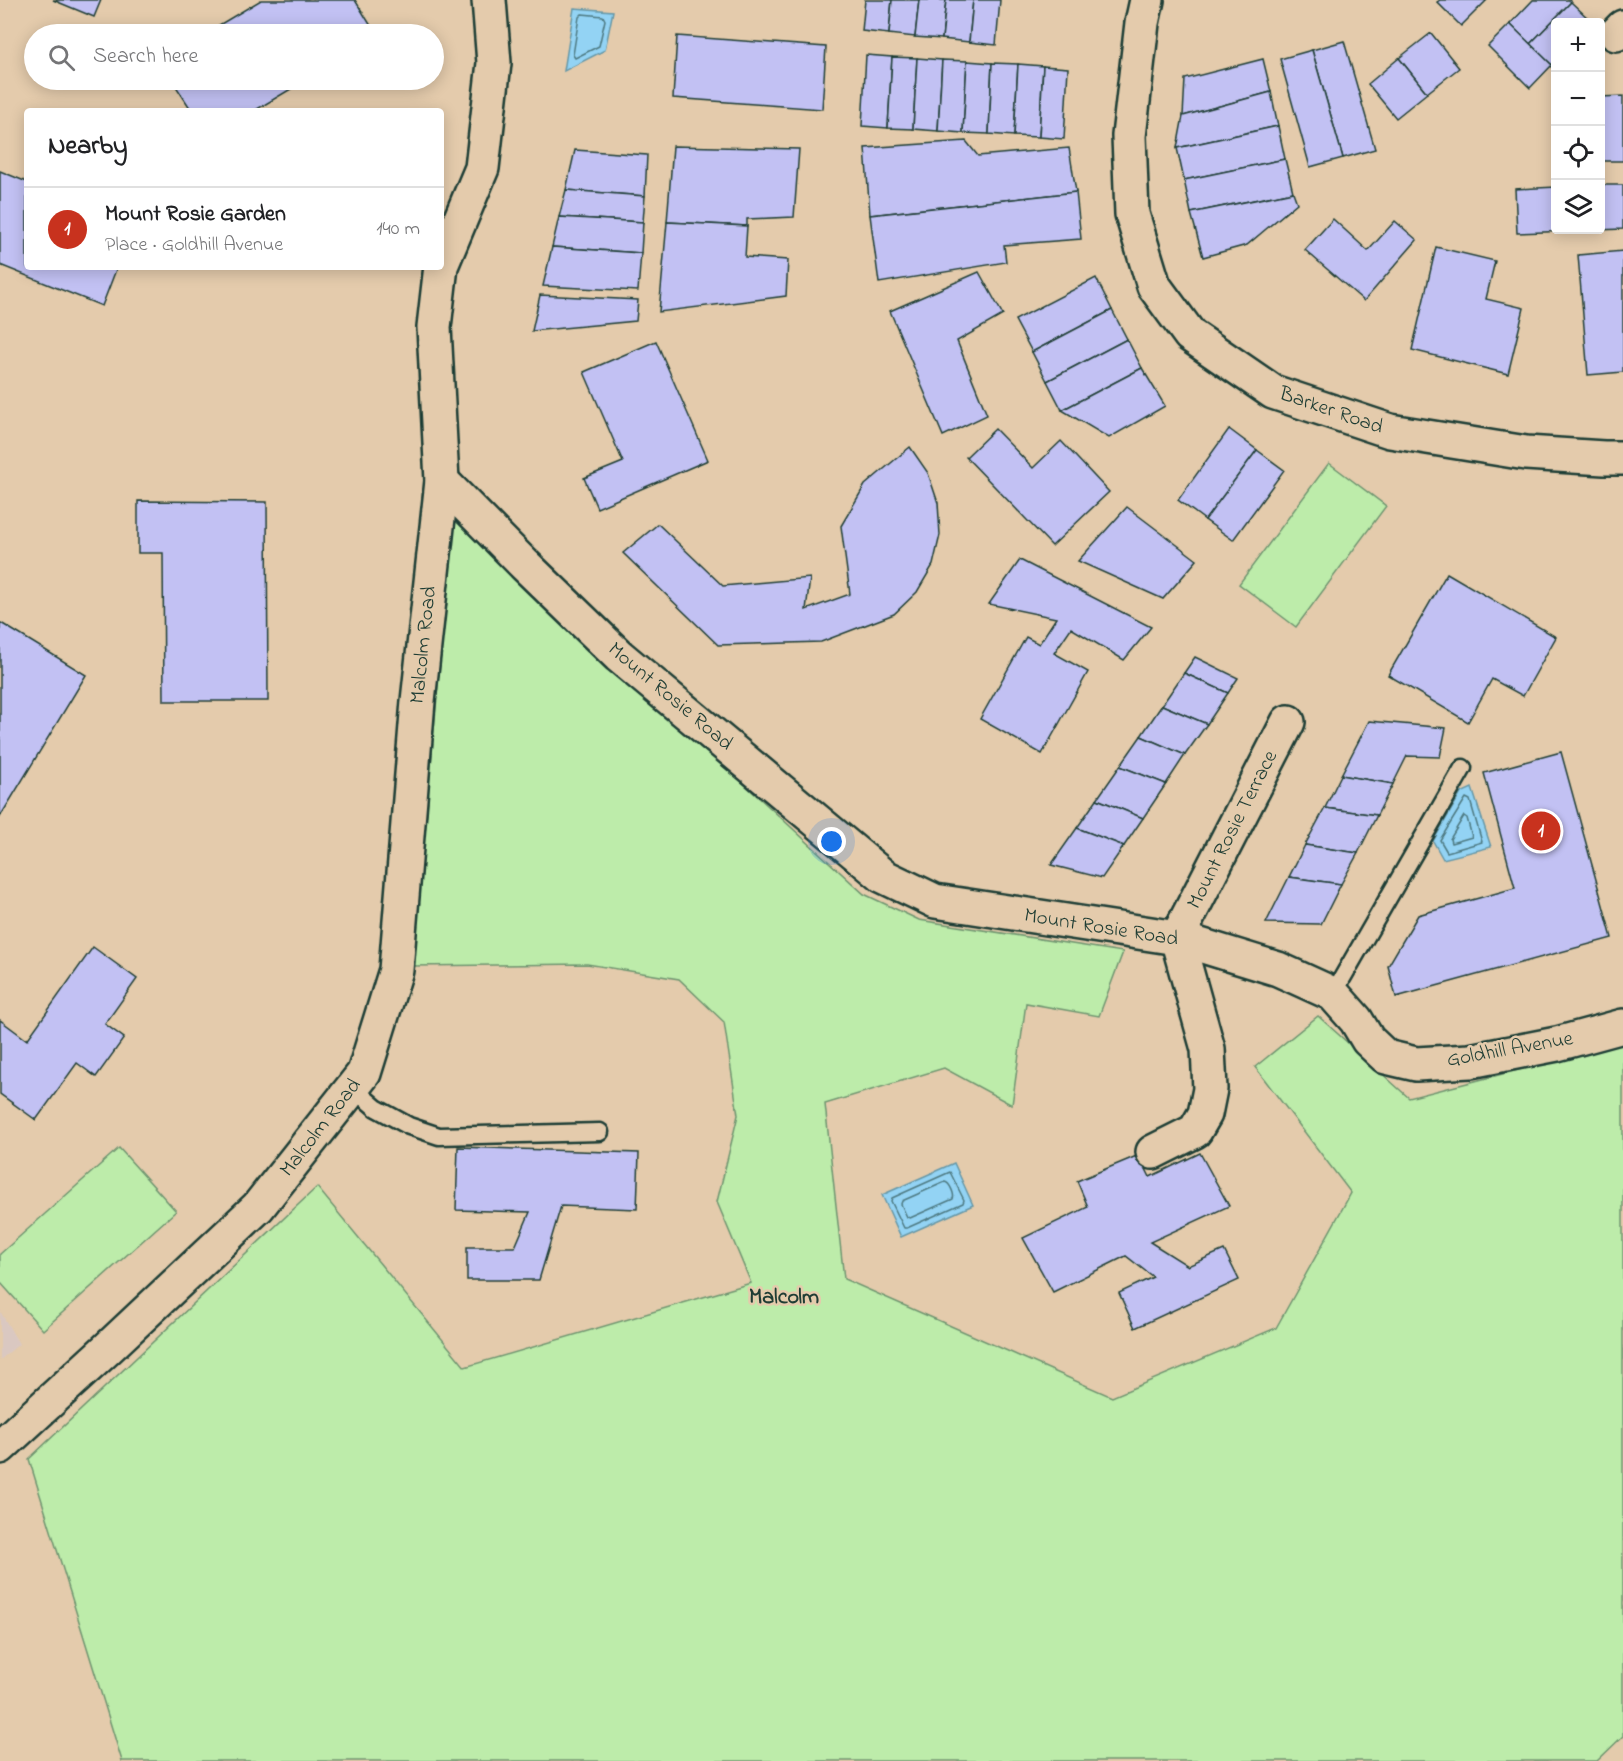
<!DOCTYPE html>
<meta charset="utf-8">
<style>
:root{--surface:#fff;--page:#f6f6f6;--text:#202124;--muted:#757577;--line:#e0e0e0;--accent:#c8321e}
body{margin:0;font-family:"Indie Flower",sans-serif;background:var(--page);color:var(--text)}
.controls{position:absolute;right:18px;top:18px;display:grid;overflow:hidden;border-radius:6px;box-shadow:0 3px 15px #0003}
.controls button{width:54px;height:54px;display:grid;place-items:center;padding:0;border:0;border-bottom:2px solid var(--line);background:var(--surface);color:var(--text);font:30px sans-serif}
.you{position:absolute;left:832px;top:842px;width:21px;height:21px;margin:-15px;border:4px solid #fff;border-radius:50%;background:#1a73e8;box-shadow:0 0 0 9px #1a73e833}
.badge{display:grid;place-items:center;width:39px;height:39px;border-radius:50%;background:var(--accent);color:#fff;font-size:20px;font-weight:700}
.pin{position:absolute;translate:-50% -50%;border:3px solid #fff;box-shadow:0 2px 6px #0006}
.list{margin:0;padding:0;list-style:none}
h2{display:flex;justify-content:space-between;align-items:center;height:78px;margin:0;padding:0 24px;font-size:26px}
h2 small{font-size:20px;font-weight:400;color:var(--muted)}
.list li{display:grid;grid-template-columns:39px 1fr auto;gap:18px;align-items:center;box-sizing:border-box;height:84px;padding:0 24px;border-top:2px solid var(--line)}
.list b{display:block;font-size:22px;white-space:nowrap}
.list p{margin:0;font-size:20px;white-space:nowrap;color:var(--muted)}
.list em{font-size:20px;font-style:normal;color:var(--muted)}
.icon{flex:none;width:33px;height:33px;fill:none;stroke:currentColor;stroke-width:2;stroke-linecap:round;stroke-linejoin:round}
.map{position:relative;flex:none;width:1623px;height:1761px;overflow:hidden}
.search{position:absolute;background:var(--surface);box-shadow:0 3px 15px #0003;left:24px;top:24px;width:420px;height:66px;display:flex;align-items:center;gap:15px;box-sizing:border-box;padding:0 21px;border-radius:33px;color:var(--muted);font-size:22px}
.panel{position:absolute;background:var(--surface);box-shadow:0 3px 15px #0003;left:24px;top:108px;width:420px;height:162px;border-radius:6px}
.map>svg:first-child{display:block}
</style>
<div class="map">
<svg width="1623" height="1761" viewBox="0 0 1623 1761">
<rect width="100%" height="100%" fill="#e4cbac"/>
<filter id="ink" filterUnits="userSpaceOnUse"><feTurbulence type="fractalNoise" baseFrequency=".0167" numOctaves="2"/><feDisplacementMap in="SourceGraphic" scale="12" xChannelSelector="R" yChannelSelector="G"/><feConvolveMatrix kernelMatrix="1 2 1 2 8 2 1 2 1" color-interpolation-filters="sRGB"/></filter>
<g filter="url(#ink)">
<!-- built -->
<polygon fill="#dac8c1" points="0,1311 19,1344 0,1360"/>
<!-- green -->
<g fill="#bdecaa" stroke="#6e946f" stroke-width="1.5">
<polygon points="1329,463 1386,506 1296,627 1239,584"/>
<polygon points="453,517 864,894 919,920 1123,952 1099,1016 1026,1003 1012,1105 944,1068 825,1104 844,1279 1112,1397 1276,1328 1351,1193 1255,1067 1318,1016 1409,1098 1623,1043 1623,1736 1597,1761 122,1761 29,1459 317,1187 465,1367 751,1283 717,1202 738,1115 724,1022 679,979 587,964 413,966"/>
<polygon points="119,1148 176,1211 43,1330 0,1282 0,1254"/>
</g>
<!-- water -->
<g fill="#93d3f4" stroke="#6597a7" stroke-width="1.5">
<polygon points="574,8 613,11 605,50 564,71"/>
<polygon points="1472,788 1491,847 1443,859 1433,841 1461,793"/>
<polygon points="954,1163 973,1205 901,1237 882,1195"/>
</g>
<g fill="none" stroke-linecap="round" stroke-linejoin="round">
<!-- shore -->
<g stroke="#4d7981" stroke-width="1.5">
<polygon points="582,14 603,16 605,20 599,46 575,58 573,55 579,17"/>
<polygon points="1466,798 1470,800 1482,842 1447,852 1440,840"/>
<polygon points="1464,816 1467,818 1472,837 1451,843 1450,839"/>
<polygon points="950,1172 964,1200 963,1203 907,1228 904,1228 891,1201 892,1198"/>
<path d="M945 1182C950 1183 955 1195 953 1199L910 1218 907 1217 901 1204 902 1201Z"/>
</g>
</g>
<!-- building -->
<g fill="#c2c1f3" stroke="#1f3d34" stroke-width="1.5">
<polygon points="53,0 101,0 94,17"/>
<polygon points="261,0 355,0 376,34 204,34"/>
<polygon points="865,0 892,0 889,34 862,31"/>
<polygon points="892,0 919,0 915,37 889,34"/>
<polygon points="919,0 946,0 942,39 915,37"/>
<polygon points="946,0 973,0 969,42 942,39"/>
<polygon points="973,0 1000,0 996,45 969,42"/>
<polygon points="1440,0 1487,0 1461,26 1437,2"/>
<polygon points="1533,0 1569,0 1571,2 1530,44 1510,24"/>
<polygon points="1571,2 1592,22 1556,22 1556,62 1552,65 1530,44"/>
<polygon points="1510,24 1552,65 1530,88 1488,46"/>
<polygon points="1431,33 1459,68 1427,93 1399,58"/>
<polygon points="677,36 826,47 822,109 673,98"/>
<polygon points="1344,41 1375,149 1343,158 1312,50"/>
<polygon points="1312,50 1343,158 1310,167 1280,59"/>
<polygon points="866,55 892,57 888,128 862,126"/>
<polygon points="892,57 917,58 913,129 888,128"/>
<polygon points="917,58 942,60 938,131 913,129"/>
<polygon points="1399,58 1427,93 1396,118 1368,84"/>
<polygon points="1263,59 1271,92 1183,116 1185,79"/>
<polygon points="942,60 967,61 963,133 938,131"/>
<polygon points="967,61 992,63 989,134 963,133"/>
<polygon points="992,63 1018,64 1014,136 989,134"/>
<polygon points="1018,64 1043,66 1039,137 1014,136"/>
<polygon points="1043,66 1068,68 1064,139 1039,137"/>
<polygon points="172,80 306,80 254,111 192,111"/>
<polygon points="1271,92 1278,126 1177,148 1183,116"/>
<polygon points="1623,96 1623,161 1600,161 1600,97"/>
<polygon points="1278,126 1285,159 1184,180 1177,148"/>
<polygon points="966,141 978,156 1069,148 1076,192 870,215 865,148"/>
<polygon points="673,146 799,149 794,217 747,219 747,226 667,222"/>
<polygon points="575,150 647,155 645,196 566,190"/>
<polygon points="1285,159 1293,192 1191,213 1184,180"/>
<polygon points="0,171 27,182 27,267 117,267 102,306 0,265"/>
<polygon points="1600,185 1623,185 1623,229 1517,233 1515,189 1556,187 1556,230 1600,230"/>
<polygon points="566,190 645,196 643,222 559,217"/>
<polygon points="1076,192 1081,239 1004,245 1006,262 879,283 870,215"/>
<polygon points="1293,192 1297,203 1247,245 1203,257 1191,213"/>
<polygon points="559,217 643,222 641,253 552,247"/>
<polygon points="1333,219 1368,251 1395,221 1417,240 1364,301 1305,250"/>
<polygon points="667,222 747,226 745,257 788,260 786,296 659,312"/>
<polygon points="552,247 641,253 638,291 543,286"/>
<polygon points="1436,247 1495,261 1486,299 1524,308 1508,374 1412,350"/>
<polygon points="1623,251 1623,372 1588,375 1578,255"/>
<polygon points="979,272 1003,315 957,341 987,415 943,436 890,311"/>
<polygon points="1096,278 1112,310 1032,352 1015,320"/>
<polygon points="540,295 638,300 636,321 532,331"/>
<polygon points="1112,310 1127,339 1047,381 1032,352"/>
<polygon points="1127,339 1142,368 1062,410 1047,381"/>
<polygon points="656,341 708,460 597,508 584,478 623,462 584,372"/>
<polygon points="1142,368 1165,406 1109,438 1062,410"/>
<polygon points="995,429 1033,468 1061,441 1109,492 1052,546 966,457"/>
<polygon points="1229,429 1257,450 1205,520 1178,500"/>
<polygon points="910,447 928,473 938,503 940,535 933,565 917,592 894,614 821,642 718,645 623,553 658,524 723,586 810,578 806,610 850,594 841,526 865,485"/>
<polygon points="1257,450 1284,470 1233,540 1205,520"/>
<polygon points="138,501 267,502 268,701 164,701 163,553 138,553"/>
<polygon points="1127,507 1197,560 1163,599 1078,561"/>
<polygon points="1020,560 1151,627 1124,660 1071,628 1054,653 1088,672 1042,754 980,719 1026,637 1039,644 1056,618 989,604"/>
<polygon points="1447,573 1556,637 1523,696 1492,679 1468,722 1388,675"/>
<polygon points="1,623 86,675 0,817 0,625"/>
<polygon points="1195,657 1238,678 1228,693 1184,673"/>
<polygon points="1184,673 1228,693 1207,724 1162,705"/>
<polygon points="1162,705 1207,724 1185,755 1141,736"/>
<polygon points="1369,721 1446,728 1440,757 1407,756 1393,784 1341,775"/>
<polygon points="1141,736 1185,755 1166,784 1120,766"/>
<polygon points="1561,752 1612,938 1396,997 1388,966 1418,915 1515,888 1484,773"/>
<polygon points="1120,766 1166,784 1143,818 1097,799"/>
<polygon points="1341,775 1393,784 1377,815 1325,808"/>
<polygon points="1097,799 1143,818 1124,846 1077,828"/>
<polygon points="1325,808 1377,815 1358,853 1305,845"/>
<polygon points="1077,828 1124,846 1102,878 1051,865"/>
<polygon points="1305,845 1358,853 1341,884 1289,877"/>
<polygon points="1289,877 1341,884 1321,924 1266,923"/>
<polygon points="93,947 137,979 105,1024 124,1038 96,1077 77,1063 36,1120 0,1094 0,1020 27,1040"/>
<polygon points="458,1147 639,1153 637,1209 561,1206 539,1280 467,1280 467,1247 515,1247 530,1212 456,1210"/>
<polygon points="1200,1153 1229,1206 1150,1242 1188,1266 1224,1250 1239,1280 1135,1328 1119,1293 1153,1277 1126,1256 1053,1292 1023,1238 1088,1207 1077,1181 1139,1155 1150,1177"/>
</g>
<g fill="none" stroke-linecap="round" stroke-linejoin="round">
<!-- lane casing -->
<g stroke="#1f3d34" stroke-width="21">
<g id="lane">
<polyline points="1333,994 1463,768"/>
<polyline points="353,1088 376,1108 409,1126 439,1136 600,1132"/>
</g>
</g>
<!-- street casing -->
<g stroke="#1f3d34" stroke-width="38">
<g id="street">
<polyline points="1147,0 1142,23 1129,136 1132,214 1154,286 1190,335 1273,392 1390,431 1526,453 1604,458 1623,458"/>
<polyline points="1616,34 1623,27"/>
<polyline points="442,481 524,564 619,656 883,876 935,901 1177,938 1278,969 1333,994 1356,1020 1368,1040 1386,1057 1416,1064 1470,1061 1557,1044 1623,1026"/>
<polyline points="1177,938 1288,722"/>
<polyline points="1153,1152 1195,1131 1205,1114 1210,1089 1208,1049 1177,938"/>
<polyline points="0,1447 107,1349 258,1207 364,1073 396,970 418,701 442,481 434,327 441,266 482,168 494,63 489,0"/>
</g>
</g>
<!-- lane -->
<use href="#lane" stroke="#e4cbac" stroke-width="16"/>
<!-- street -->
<use href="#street" stroke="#e4cbac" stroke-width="33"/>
</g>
</g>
<g text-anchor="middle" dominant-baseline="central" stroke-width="5" stroke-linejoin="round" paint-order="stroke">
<!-- street labels -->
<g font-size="21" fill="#1f3d34" stroke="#e4cbac">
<text transform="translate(1331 411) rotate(19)">Barker Road</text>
<text transform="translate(424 645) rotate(-84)">Malcolm Road</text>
<text transform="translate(670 697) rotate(40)">Mount Rosie Road</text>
<text transform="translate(1233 830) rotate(-63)">Mount Rosie Terrace</text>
<text transform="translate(1101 928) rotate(9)">Mount Rosie Road</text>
<text transform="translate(1510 1050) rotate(-10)">Goldhill Avenue</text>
<text transform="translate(321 1128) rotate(-52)">Malcolm Road</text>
</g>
<!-- neighbourhood labels -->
<g font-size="22" font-weight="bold" fill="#1f3d34" stroke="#e4cbac">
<text x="784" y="1298">Malcolm</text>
</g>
</g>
</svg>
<div class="controls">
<button>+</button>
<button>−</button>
<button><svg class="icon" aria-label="locate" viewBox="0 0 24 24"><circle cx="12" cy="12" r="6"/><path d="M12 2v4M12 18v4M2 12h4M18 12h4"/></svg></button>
<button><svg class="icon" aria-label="layers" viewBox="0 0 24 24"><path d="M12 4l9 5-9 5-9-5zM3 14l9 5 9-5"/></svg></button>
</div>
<div class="you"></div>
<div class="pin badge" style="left:1541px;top:831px">1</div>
<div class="search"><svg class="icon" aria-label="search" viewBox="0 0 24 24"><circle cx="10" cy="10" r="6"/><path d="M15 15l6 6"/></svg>Search here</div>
<section class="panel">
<h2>Nearby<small></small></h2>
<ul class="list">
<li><span class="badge">1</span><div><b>Mount Rosie Garden</b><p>Place · Goldhill Avenue</p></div><em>140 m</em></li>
</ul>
</section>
</div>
